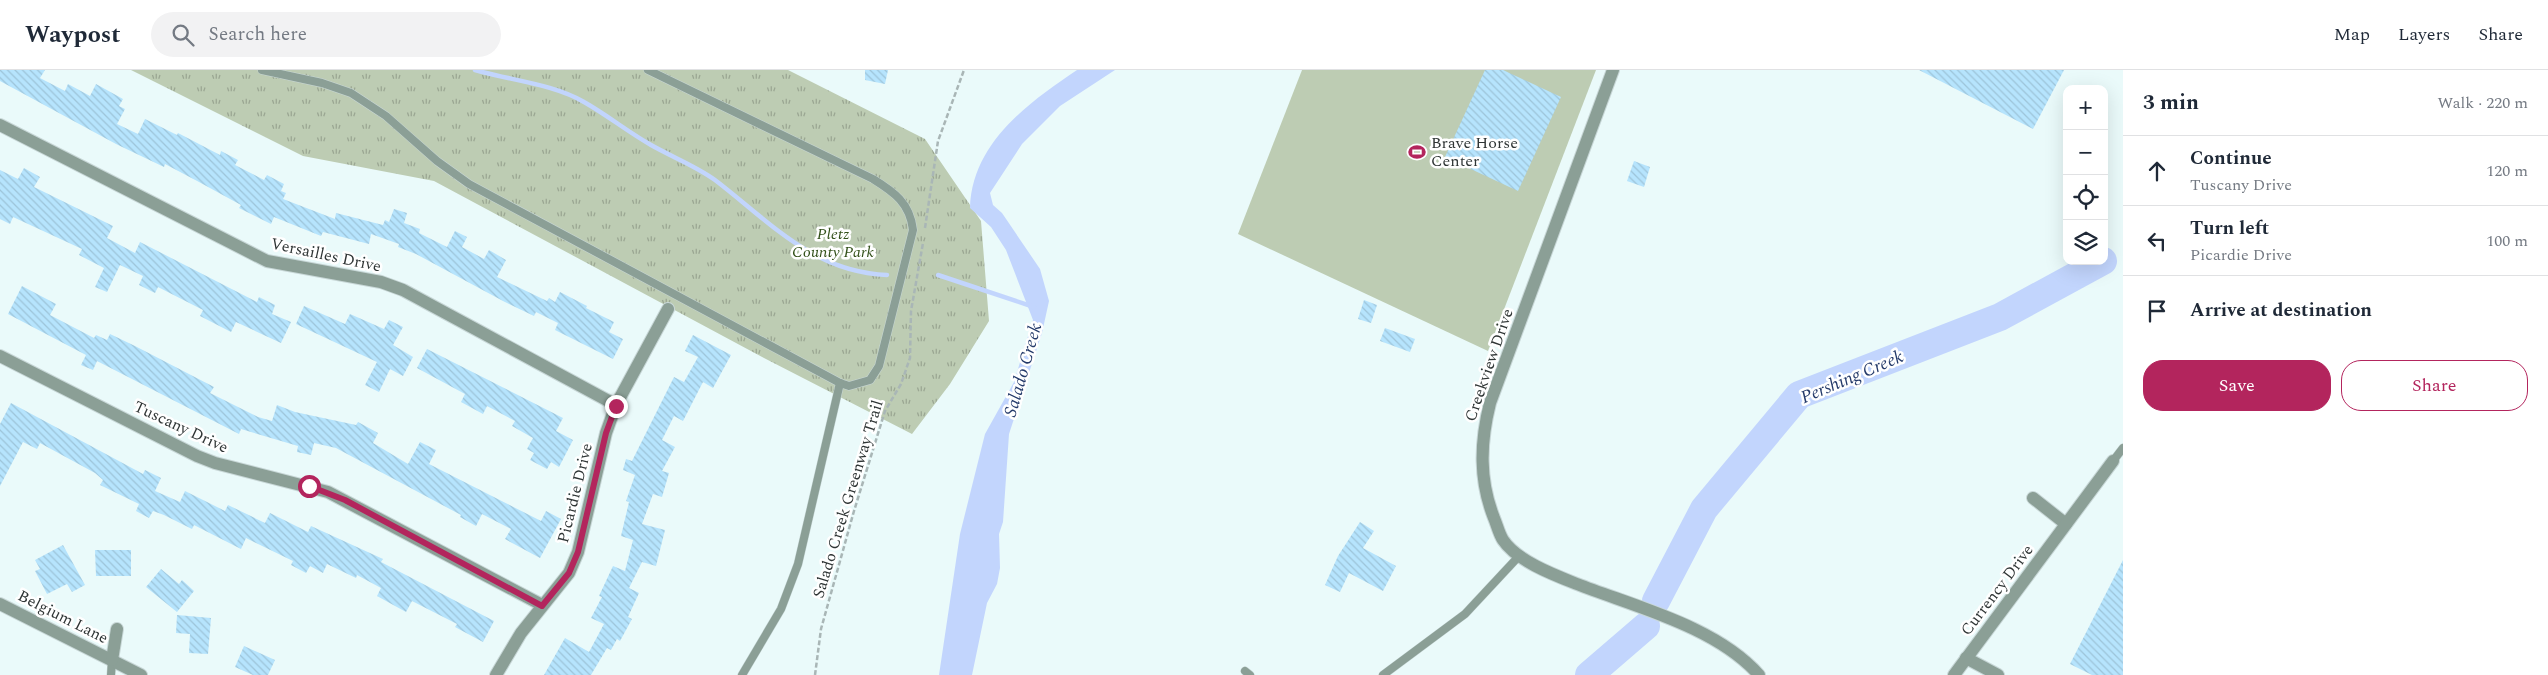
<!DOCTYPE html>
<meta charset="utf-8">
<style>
:root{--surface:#fff;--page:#f2f2f3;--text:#1f2937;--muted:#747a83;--line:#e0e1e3;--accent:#b3255d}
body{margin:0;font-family:Spectral,serif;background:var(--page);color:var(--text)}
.controls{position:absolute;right:15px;top:15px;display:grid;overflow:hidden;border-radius:10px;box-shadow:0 5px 20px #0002}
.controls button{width:45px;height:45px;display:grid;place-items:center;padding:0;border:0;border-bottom:1px solid var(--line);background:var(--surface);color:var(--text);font:25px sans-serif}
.stop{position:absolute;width:15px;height:15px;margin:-11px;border:4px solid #b3255d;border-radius:50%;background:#fff}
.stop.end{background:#b3255d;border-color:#fff;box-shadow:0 1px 5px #0008}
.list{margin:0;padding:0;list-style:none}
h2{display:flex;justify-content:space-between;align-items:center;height:65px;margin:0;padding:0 20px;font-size:21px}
h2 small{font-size:16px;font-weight:400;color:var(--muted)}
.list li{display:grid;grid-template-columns:32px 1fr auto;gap:15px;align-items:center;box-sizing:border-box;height:70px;padding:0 20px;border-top:1px solid var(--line)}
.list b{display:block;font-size:19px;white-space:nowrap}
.list p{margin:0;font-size:16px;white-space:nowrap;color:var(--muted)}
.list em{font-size:16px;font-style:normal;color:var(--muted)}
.actions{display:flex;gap:10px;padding:15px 20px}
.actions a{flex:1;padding:11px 0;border:1px solid var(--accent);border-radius:20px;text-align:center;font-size:18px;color:var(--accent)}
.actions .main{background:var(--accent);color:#fff}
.icon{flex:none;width:28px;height:28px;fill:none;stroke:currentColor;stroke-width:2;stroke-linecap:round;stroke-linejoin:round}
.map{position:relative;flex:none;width:2123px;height:605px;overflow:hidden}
header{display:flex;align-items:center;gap:30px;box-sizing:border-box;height:70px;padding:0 25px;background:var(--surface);border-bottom:1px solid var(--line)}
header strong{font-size:24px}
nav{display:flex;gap:28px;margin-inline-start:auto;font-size:18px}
.search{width:350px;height:45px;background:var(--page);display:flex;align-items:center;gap:12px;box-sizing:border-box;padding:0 18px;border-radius:28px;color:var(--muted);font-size:19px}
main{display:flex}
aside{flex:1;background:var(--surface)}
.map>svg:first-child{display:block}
</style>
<header>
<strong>Waypost</strong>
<div class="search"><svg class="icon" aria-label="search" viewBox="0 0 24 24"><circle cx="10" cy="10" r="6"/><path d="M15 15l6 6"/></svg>Search here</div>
<nav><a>Map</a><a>Layers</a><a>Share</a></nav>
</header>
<main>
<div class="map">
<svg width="2123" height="605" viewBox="0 0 2123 605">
<defs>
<pattern id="park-tufts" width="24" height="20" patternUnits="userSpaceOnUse" patternTransform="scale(1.25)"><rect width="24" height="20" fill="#bdccb3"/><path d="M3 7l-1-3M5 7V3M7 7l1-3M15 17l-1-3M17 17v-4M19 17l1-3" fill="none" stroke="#9aa692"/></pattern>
<pattern id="building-back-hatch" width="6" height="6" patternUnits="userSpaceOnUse" patternTransform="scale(1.25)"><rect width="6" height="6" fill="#b6e4fd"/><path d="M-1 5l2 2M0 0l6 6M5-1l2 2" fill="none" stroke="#9dc4d9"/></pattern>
</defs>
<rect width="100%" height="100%" fill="#eafafa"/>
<!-- grass -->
<polygon fill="#bdccb3" points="1302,0 1596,0 1488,281 1238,164"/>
<!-- park -->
<polygon fill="url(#park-tufts)" points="131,0 788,0 925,69 981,151 989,251 950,314 912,364 764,288 434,111 303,86"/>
<!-- water -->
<path fill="#c2d5fd" d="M1077 0H1115L1060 36 1022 74 990 123 993 135 1002 143 1040 199 1049 231 1042 263 1009 364 1003 452 999 464 1000 498 997 514 987 533 972 605H939L960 464 985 364 1014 312 1033 250 1006 180 991 157 970 138C972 73 1028 33 1077 0Z"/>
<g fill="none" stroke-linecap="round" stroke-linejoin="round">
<!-- stream -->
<g stroke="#c2d5fd" stroke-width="4.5">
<path d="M475 0C509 10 554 14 584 32 607 45 628 62 651 75 672 87 696 96 715 110 770 152 813 202 887 205"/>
<polyline points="938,205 1034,237"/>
</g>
<!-- river -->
<g stroke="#c2d5fd" stroke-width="28">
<polyline points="1656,531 1704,439 1799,325 2000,247 2103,191"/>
<polyline points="1589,605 1646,556"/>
</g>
</g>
<!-- building -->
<g fill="url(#building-back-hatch)">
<polygon points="0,0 45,0 40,8 65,21 68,14 90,26 96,14 123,29 119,36 125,39 117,54 138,64 145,49 177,65 178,63 220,85 221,81 238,90 235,95 264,110 267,105 284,114 281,121 286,123 283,129 335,149 336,143 383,155 385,150 389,152 394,139 407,143 404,153 420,159 419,163 447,177 455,161 467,167 462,177 484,189 489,180 506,190 497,207 547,231 549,228 555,232 560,222 587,236 586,238 614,252 609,262 623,269 613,289 555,260 558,253 536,242 534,246 503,231 416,184 398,177 399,174 371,164 369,174 323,162 321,166 274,147 271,154 239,138 241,135 199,112 165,94 164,97 116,74 0,11"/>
<polygon points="865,0 888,0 885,14 865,10"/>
<polygon points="1485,0 1503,0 1561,27 1518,121 1445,87"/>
<polygon points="1919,0 2064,0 2033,59"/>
<polygon points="1634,91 1650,97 1644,117 1627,111"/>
<polygon points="24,98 40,107 34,117 113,156 107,168 135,183 140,172 257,232 259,227 275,235 272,244 291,252 281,273 236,252 231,262 200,246 203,240 158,217 155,223 139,215 143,206 120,195 107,222 95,217 104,198 79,185 82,179 13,147 10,154 0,149 0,100 18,109"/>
<polygon points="22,216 56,234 50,245 94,268 96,265 107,270 110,264 135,276 214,317 210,323 258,347 272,351 277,335 295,342 356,355 358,352 378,363 373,373 408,394 420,372 436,380 429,394 541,451 546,441 561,449 540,488 505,469 511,459 482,444 476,456 460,447 461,445 336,378 314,373 311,385 297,382 298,376 241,359 239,364 97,291 93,300 81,295 86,285 8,244"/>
<polygon points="1364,230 1377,235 1371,253 1358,249"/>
<polygon points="304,236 345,254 350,244 384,259 389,250 403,257 393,275 413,287 403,306 390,299 379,322 365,315 377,292 296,254"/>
<polygon points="1385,258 1415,269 1410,282 1380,271"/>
<polygon points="693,265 731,285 713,318 703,312 683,351 674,346 662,370 675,377 662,401 669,403 662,427 653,424 642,454 665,460 656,496 642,492 629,518 639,523 628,547 632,549 620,571 617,569 611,580 607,578 591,605 544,605 565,568 589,582 604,554 591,548 602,527 599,526 613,496 625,501 633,470 621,466 629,432 626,431 635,405 623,400 626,389 632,391 674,307 684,312 698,287 685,281"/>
<polygon points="427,279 563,348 556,361 573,370 559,397 551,392 547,399 530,390 534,383 527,379 533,368 512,356 515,351 487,336 483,344 461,332 465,324 417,298"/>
<polygon points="11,333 143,404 145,400 161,408 155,421 180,432 185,421 225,441 228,435 265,453 270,443 308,462 311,456 383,489 381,492 494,551 483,572 455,557 457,554 412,531 406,542 377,526 381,518 357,505 356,508 327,494 323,503 310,496 306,503 291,495 293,491 246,468 241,479 194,455 192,459 164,445 153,441 149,448 136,441 139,434 100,415 103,410 95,403 40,373 37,379 23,372 0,416 0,354"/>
<polygon points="1360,452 1374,461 1363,478 1396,496 1383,521 1349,503 1340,522 1325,515 1338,486"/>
<polygon points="63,475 85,515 72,522 67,514 47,524 35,501 40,499 35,490"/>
<polygon points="95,480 131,480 131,506 96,506"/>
<polygon points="2123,490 2123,605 2092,605 2070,594"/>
<polygon points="161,499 179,514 182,510 194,521 177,542 146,517"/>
<polygon points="177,545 211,548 208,584 189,583 190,564 176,563"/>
<polygon points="244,576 275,590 268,605 253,605 235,597"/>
</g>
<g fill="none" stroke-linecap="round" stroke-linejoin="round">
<!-- service casing -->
<g stroke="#c8d7d7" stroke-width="9">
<g id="service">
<path d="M262 0 322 13 351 23 386 46 437 91 469 114 840 313 849 316 870 310 879 296 913 160C910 133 894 122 873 109L648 0"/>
<polyline points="2113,391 2123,378"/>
<polyline points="1245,601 1250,605"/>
<polyline points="111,605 112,590"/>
<polyline points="742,605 781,539 798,494 840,313"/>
<polyline points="1383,605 1465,544 1520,485"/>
</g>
</g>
<!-- minor casing -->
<g stroke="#c8d7d7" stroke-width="14">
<g id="minor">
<path d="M1613 0 1490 333C1480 373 1479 410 1494 448 1497 455 1499 464 1503 470 1517 491 1554 505 1577 514 1636 537 1717 557 1759 605"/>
<polyline points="0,55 267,191 381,212 403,220 616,335"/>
<polyline points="0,286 197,386 215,393 328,422 542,535"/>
<polyline points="2033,428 2066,454"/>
<polyline points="0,534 141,605"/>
<polyline points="1966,588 1998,605"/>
<polyline points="112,590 117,559"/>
<polyline points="496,605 521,563 569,503 578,482 606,363 616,335 668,239"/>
<polyline points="1954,605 2113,391"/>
</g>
</g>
<!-- path -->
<g stroke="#a9b6b6" stroke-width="2.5" stroke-dasharray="5 2.5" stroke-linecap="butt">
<polyline points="925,158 938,71 964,0"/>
<polyline points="815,605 821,559 854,441 885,341 901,314 910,288 911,241 923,173"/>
</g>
<!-- service -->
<use href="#service" stroke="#8b9f96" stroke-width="8"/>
<!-- minor -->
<use href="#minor" stroke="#8b9f96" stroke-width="12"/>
</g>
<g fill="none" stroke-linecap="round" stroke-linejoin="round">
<!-- route -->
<polyline stroke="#b3255d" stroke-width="6" points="309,416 345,430 542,536 569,503 578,482 606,363 616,336"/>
</g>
<!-- icons -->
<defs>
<g id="stadium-bare" transform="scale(1.35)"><path d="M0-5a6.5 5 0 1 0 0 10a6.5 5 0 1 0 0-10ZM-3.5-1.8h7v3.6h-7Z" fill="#b3255d" stroke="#fff" stroke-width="2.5" paint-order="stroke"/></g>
</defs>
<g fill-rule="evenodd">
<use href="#stadium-bare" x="1417" y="82"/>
</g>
<g text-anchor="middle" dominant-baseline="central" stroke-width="5" stroke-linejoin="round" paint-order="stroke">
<!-- poi labels -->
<g font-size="16" fill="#2f3535" stroke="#fff" text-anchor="start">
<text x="1431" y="73">Brave Horse<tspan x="1431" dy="18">Center</tspan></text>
</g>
<!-- park labels -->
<g font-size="16" font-style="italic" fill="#33511a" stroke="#fff">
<text x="833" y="164">Pletz<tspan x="833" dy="18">County Park</tspan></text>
</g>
<!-- street labels -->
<g font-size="16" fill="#2f3535" stroke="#fff">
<text transform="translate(326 185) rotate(12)">Versailles Drive</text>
<text transform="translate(1489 295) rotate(-71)">Creekview Drive</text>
<text transform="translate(181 357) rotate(25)">Tuscany Drive</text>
<text transform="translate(575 423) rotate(-76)">Picardie Drive</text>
<text transform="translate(848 429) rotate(-73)">Salado Creek Greenway Trail</text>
<text transform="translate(1997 520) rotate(-53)">Currency Drive</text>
<text transform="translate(63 547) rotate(27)">Belgium Lane</text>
</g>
<!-- water labels -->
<g font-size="18" font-style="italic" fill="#243a6a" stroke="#fff">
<text transform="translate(1023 300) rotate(-74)">Salado Creek</text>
<text transform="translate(1852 307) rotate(-23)">Pershing Creek</text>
</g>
</g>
</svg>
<div class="controls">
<button>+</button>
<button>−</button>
<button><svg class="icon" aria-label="locate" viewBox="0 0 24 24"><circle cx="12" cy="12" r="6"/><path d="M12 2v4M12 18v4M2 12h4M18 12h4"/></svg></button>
<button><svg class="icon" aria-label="layers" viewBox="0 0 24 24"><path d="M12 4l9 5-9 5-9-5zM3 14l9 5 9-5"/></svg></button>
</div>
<div class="stop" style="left:309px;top:416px"></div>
<div class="stop end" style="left:616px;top:336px"></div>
</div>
<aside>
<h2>3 min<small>Walk · 220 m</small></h2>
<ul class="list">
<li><svg class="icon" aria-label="ahead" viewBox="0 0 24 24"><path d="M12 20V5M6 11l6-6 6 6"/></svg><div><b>Continue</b><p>Tuscany Drive</p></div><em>120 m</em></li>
<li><svg class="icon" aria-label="left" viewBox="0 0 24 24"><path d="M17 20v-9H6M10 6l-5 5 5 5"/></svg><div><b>Turn left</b><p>Picardie Drive</p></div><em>100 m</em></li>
<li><svg class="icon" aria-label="arrive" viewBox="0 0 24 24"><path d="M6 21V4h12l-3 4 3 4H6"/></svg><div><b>Arrive at destination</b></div></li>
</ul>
<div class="actions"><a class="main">Save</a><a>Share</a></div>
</aside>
</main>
